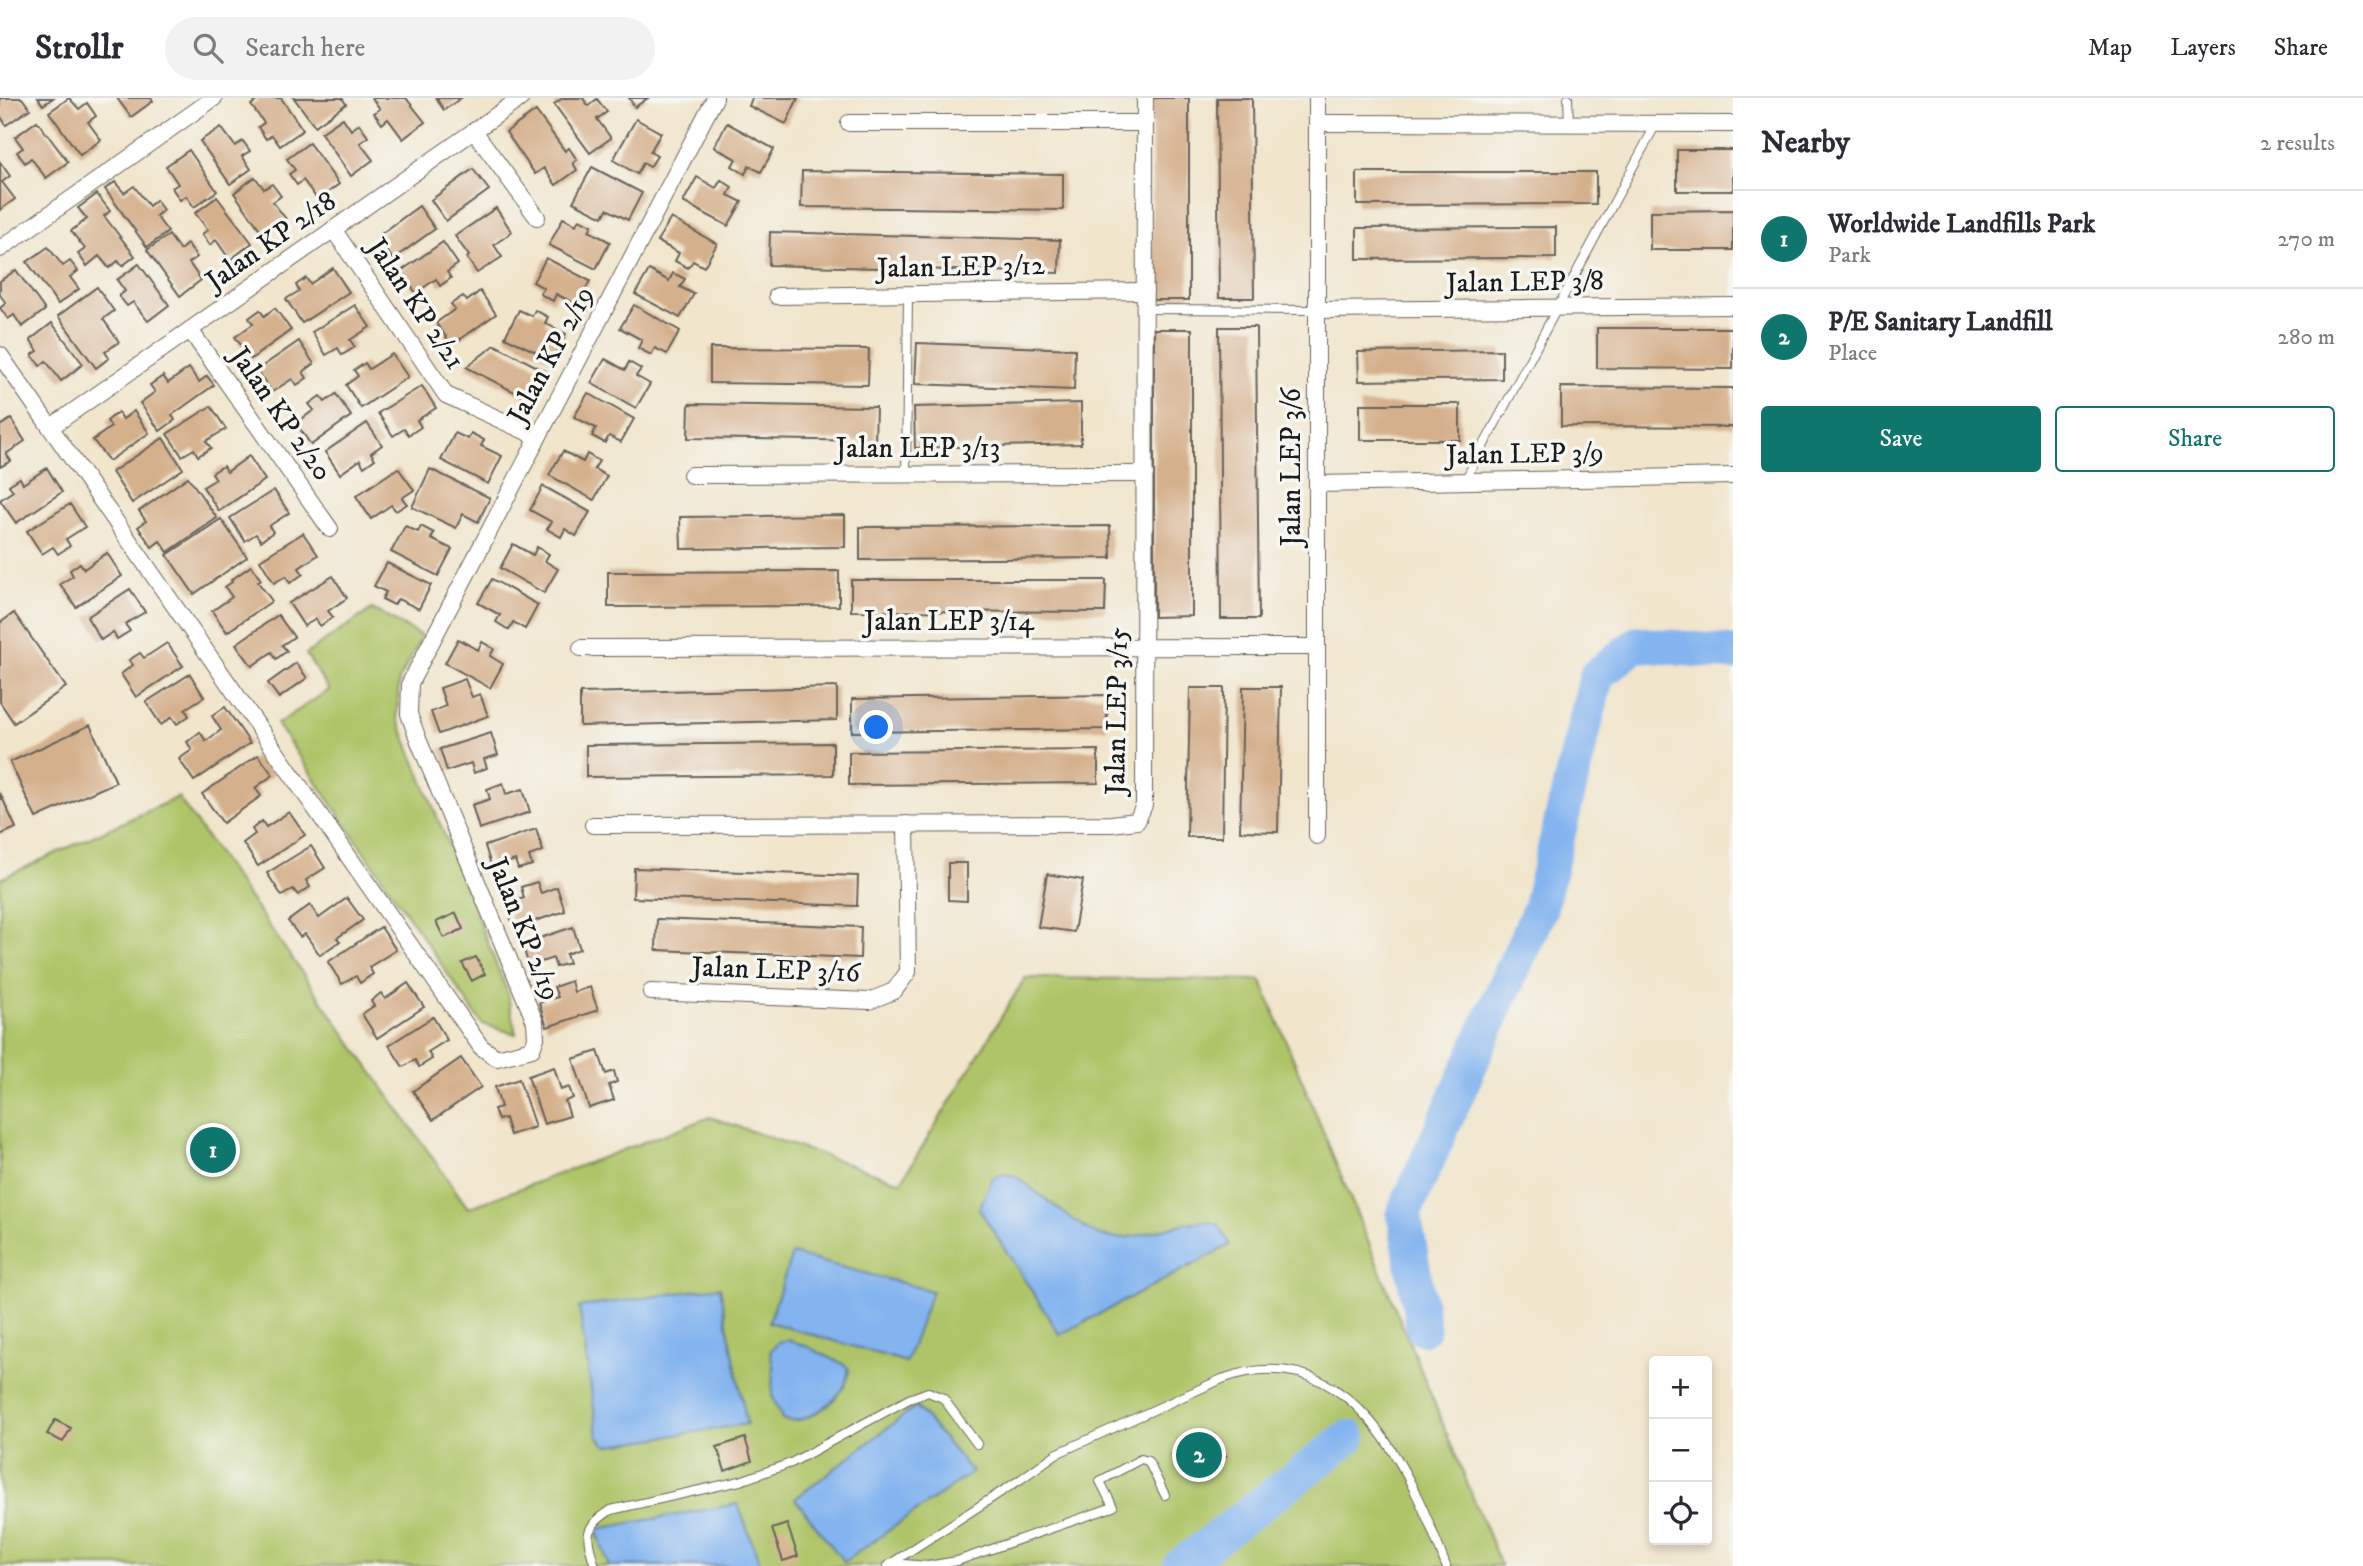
<!DOCTYPE html>
<meta charset="utf-8">
<style>
:root{--surface:#fff;--page:#f2f2f3;--text:#2b2b33;--muted:#7c7c81;--line:#e1e1e2;--accent:#0f766e}
body{margin:0;font-family:"IM FELL DW Pica",serif;background:var(--page);color:var(--text)}
.controls{position:absolute;right:21px;bottom:21px;display:grid;overflow:hidden;border-radius:7px;box-shadow:0 4px 10px #0003}
.controls button{width:63px;height:63px;display:grid;place-items:center;padding:0;border:0;border-bottom:2px solid var(--line);background:var(--surface);color:var(--text);font:35px sans-serif}
.you{position:absolute;left:877px;top:630px;width:24px;height:24px;margin:-18px;border:5px solid #fff;border-radius:50%;background:#1a73e8;box-shadow:0 0 0 10px #1a73e833}
.badge{display:grid;place-items:center;width:46px;height:46px;border-radius:50%;background:var(--accent);color:#fff;font-size:23px;font-weight:700}
.pin{position:absolute;translate:-50% -50%;border:4px solid #fff;box-shadow:0 2px 7px #0006}
.list{margin:0;padding:0;list-style:none}
h2{display:flex;justify-content:space-between;align-items:center;height:91px;margin:0;padding:0 28px;font-size:30px}
h2 small{font-size:23px;font-weight:400;color:var(--muted)}
.list li{display:grid;grid-template-columns:46px 1fr auto;gap:21px;align-items:center;box-sizing:border-box;height:98px;padding:0 28px;border-top:2px solid var(--line)}
.list b{display:block;font-size:26px;white-space:nowrap}
.list p{margin:0;font-size:23px;white-space:nowrap;color:var(--muted)}
.list em{font-size:23px;font-style:normal;color:var(--muted)}
.actions{display:flex;gap:14px;padding:21px 28px}
.actions a{flex:1;padding:16px 0;border:2px solid var(--accent);border-radius:7px;text-align:center;font-size:24px;color:var(--accent)}
.actions .main{background:var(--accent);color:#fff}
.icon{flex:none;width:38px;height:38px;fill:none;stroke:currentColor;stroke-width:2;stroke-linecap:round;stroke-linejoin:round}
.map{position:relative;flex:none;width:1733px;height:1468px;overflow:hidden}
header{display:flex;align-items:center;gap:42px;box-sizing:border-box;height:98px;padding:0 35px;background:var(--surface);border-bottom:2px solid var(--line)}
header strong{font-size:33px}
nav{display:flex;gap:38px;margin-inline-start:auto;font-size:24px}
.search{width:490px;height:63px;background:var(--page);display:flex;align-items:center;gap:18px;box-sizing:border-box;padding:0 24px;border-radius:38px;color:var(--muted);font-size:26px}
main{display:flex}
aside{flex:1;background:var(--surface)}
.map>svg:first-child{display:block}
</style>
<header>
<strong>Strollr</strong>
<div class="search"><svg class="icon" aria-label="search" viewBox="0 0 24 24"><circle cx="10" cy="10" r="6"/><path d="M15 15l6 6"/></svg>Search here</div>
<nav><a>Map</a><a>Layers</a><a>Share</a></nav>
</header>
<main>
<div class="map">
<svg width="1733" height="1468" viewBox="0 0 1733 1468">
<rect width="100%" height="100%" fill="#f6f6f2"/>
<filter id="ink" filterUnits="userSpaceOnUse"><feTurbulence type="fractalNoise" baseFrequency=".0143" numOctaves="2"/><feDisplacementMap in="SourceGraphic" scale="14" xChannelSelector="R" yChannelSelector="G"/><feConvolveMatrix kernelMatrix="1 2 1 2 8 2 1 2 1" color-interpolation-filters="sRGB"/></filter>
<filter id="wash" filterUnits="userSpaceOnUse"><feTurbulence type="fractalNoise" baseFrequency=".00686" numOctaves="4" result="noise"/><feDisplacementMap in="SourceGraphic" scale="28" xChannelSelector="R" yChannelSelector="G"/><feGaussianBlur stdDeviation="1.57" result="paint"/><feColorMatrix in="noise" values="0 0 0 0 0 0 0 0 0 0 0 0 0 0 0 0 0 1.4 0 .05"/><feComposite in="paint" operator="in"/></filter>
<g filter="url(#wash)">
<rect width="100%" height="100%" fill="#f1e5cc"/>
<!-- green -->
<g fill="#afc468" stroke="#667042" stroke-width="2">
<polygon points="372,511 422,538 399,582 397,619 507,893 516,936 482,926 277,626 329,592 306,556"/>
<polygon points="178,699 468,1110 710,1019 901,1084 1025,880 1261,882 1501,1468 0,1468 0,781"/>
</g>
<!-- water -->
<g fill="#83b4ef" stroke="#506886" stroke-width="2">
<path d="M1004 1076 1017 1079C1033 1091 1087 1135 1101 1138 1141 1148 1181 1115 1218 1126L1230 1147 1060 1237 979 1111 993 1079Z"/>
<polygon points="792,1156 932,1193 906,1264 769,1224"/>
<polygon points="720,1189 747,1326 606,1348 598,1339 579,1209"/>
<path d="M787 1242C803 1246 811 1250 824 1257 834 1262 840 1262 849 1271 847 1280 846 1289 839 1296 827 1310 800 1329 782 1321L772 1297 773 1268 770 1254 778 1244Z"/>
<polygon points="916,1308 972,1374 844,1464 795,1401"/>
<polygon points="738,1406 761,1468 609,1468 596,1431"/>
</g>
<g fill="none" stroke-linecap="round" stroke-linejoin="round">
<!-- river -->
<g stroke="#83b4ef" stroke-width="35">
<polyline points="1423,1230 1404,1115 1540,810 1597,577 1637,546 1733,555"/>
<polyline points="1180,1468 1349,1339"/>
</g>
</g>
<g id="blocks">
<!-- building -->
<g fill="#d5b08d">
<polygon points="0,0 22,0 30,11 6,27 0,17"/>
<polygon points="38,0 53,0 43,7"/>
<polygon points="69,0 79,11 87,5 96,18 88,24 101,42 80,57 49,14"/>
<polygon points="117,0 151,0 153,3 131,19"/>
<polygon points="261,0 281,0 303,32 280,48 272,37 266,41 258,29 264,25 251,7"/>
<polygon points="294,0 342,0 346,6 315,28"/>
<polygon points="372,0 406,0 425,24 403,41 388,21 382,26 374,15 380,11"/>
<polygon points="436,0 461,0 444,12"/>
<polygon points="563,0 583,0 588,8 597,1 607,14 597,21 611,40 590,55 554,6"/>
<polygon points="629,0 648,0 635,9"/>
<polygon points="752,0 798,0 786,26 749,8"/>
<rect x="1152" y="0" width="37" height="202"/>
<polygon points="1217,0 1252,0 1254,200 1219,200"/>
<polygon points="536,13 565,53 569,50 577,62 573,65 577,72 556,87 544,70 535,76 506,34"/>
<polygon points="343,20 351,32 359,26 368,39 360,45 373,62 351,78 321,35"/>
<polygon points="636,21 661,35 650,54 657,58 650,69 643,65 637,76 613,62"/>
<polygon points="37,23 68,64 46,80 31,60 25,65 17,54 23,50 15,39"/>
<polygon points="727,25 774,51 761,74 749,68 745,76 732,68 736,61 714,49"/>
<polygon points="221,29 235,48 243,43 250,53 242,58 251,71 230,86 200,43"/>
<polygon points="309,45 339,86 318,102 303,82 297,87 289,76 295,72 287,61"/>
<polygon points="189,52 217,93 194,109 186,98 180,102 172,90 178,86 166,68"/>
<rect x="1677" y="52" width="56" height="41"/>
<polygon points="0,64 10,78 2,84 15,101 0,112"/>
<polygon points="592,69 642,95 628,122 607,111 603,119 573,104"/>
<polygon points="473,71 489,92 446,123 431,102"/>
<polygon points="802,73 1063,76 1063,112 801,109"/>
<polygon points="1357,74 1596,74 1596,106 1357,107"/>
<polygon points="255,79 264,91 272,86 281,98 273,104 286,121 264,137 234,95"/>
<polygon points="697,79 716,90 721,82 732,89 728,97 742,104 728,128 683,104"/>
<polygon points="115,84 124,95 134,88 149,108 156,102 163,112 156,118 168,134 147,149 105,91"/>
<polygon points="97,96 110,113 104,118 135,158 122,168 118,163 109,170 99,158 87,168 78,156 85,151 71,133 87,121 78,110"/>
<polygon points="217,99 252,145 230,162 216,142 210,147 202,136 208,132 195,115"/>
<polygon points="419,108 435,131 393,161 377,139"/>
<polygon points="496,110 512,134 494,147 502,159 477,175 467,160 469,158 455,138"/>
<polygon points="1733,112 1733,152 1650,152 1650,113"/>
<polygon points="563,120 576,127 579,121 592,127 589,133 610,144 596,171 549,147"/>
<polygon points="671,120 717,146 704,169 693,163 688,170 675,163 679,155 657,143"/>
<polygon points="1556,129 1556,160 1357,161 1357,130"/>
<polygon points="770,134 1060,142 1059,175 769,167"/>
<polygon points="169,137 180,152 187,146 197,159 189,165 201,182 180,198 147,152"/>
<polygon points="443,144 458,166 447,174 451,180 440,188 436,181 416,195 401,173"/>
<polygon points="48,149 63,168 70,163 78,173 70,179 79,191 58,206 27,164"/>
<polygon points="546,160 590,183 577,207 556,196 553,203 540,196 544,190 533,184"/>
<polygon points="139,166 169,207 148,223 133,204 127,208 119,198 125,193 117,182"/>
<polygon points="333,170 349,194 302,225 286,201 299,193 296,187 306,180 310,186"/>
<polygon points="16,172 45,212 22,229 14,217 8,221 0,210 6,205 0,197 0,183"/>
<polygon points="649,172 669,183 673,175 685,181 680,189 694,196 680,220 635,196"/>
<polygon points="97,189 114,213 103,221 119,244 105,254 109,260 96,270 58,218"/>
<polygon points="480,193 496,216 452,247 436,225 455,211 451,206 463,198 467,203"/>
<polygon points="355,207 370,229 350,242 355,249 342,257 338,250 326,257 312,234"/>
<polygon points="634,207 680,233 667,256 655,250 651,257 638,250 642,242 620,230"/>
<polygon points="275,210 291,232 251,261 235,239 253,226 249,220 260,212 264,218"/>
<polygon points="519,212 532,218 535,212 548,219 545,225 566,236 552,262 505,239"/>
<polygon points="52,225 83,266 61,283 46,263 40,268 32,257 38,253 30,242"/>
<polygon points="1219,229 1256,229 1259,521 1221,521"/>
<polygon points="1597,230 1733,230 1733,271 1597,270"/>
<polygon points="1154,231 1192,231 1192,518 1154,519"/>
<polygon points="299,243 314,266 303,274 307,280 297,287 292,281 272,294 257,272"/>
<polygon points="917,245 1075,251 1074,292 915,286"/>
<polygon points="495,247 547,274 532,303 466,269"/>
<polygon points="710,250 869,251 868,287 710,285"/>
<polygon points="1502,252 1502,281 1359,283 1358,254"/>
<polygon points="392,256 408,279 361,310 346,287 358,278 354,272 365,265 369,271"/>
<polygon points="605,261 625,272 629,264 641,271 636,278 650,286 636,310 591,285"/>
<polygon points="189,270 199,284 207,278 214,287 172,317 175,322 160,333 140,305 155,294 150,287 163,278 168,285"/>
<polygon points="422,288 436,310 417,322 421,329 409,337 404,331 393,338 378,315"/>
<polygon points="1561,289 1733,290 1733,329 1561,328"/>
<polygon points="588,295 634,321 621,344 609,338 605,345 592,338 596,330 574,319"/>
<polygon points="336,296 351,318 311,347 296,325 314,312 309,306 320,298 325,304"/>
<polygon points="1081,305 1081,346 915,350 914,309"/>
<polygon points="689,306 876,309 875,343 688,340"/>
<rect x="1360" y="306" width="100" height="36"/>
<polygon points="211,308 226,331 206,343 211,350 198,358 194,351 182,358 167,336"/>
<polygon points="134,313 149,335 109,363 93,342 111,329 107,323 118,314 123,321"/>
<polygon points="11,321 25,343 6,356 11,363 0,369 0,328"/>
<polygon points="367,325 382,347 371,355 375,361 364,369 360,362 340,376 325,354"/>
<polygon points="455,335 468,341 471,335 484,342 481,348 502,358 488,386 441,362"/>
<polygon points="163,340 183,371 132,405 112,374"/>
<polygon points="563,353 583,364 587,356 599,363 594,371 607,378 594,402 549,377"/>
<polygon points="249,358 265,382 219,413 203,389 216,381 212,375 223,368 227,374"/>
<polygon points="47,370 62,394 16,425 0,402 13,393 9,387 20,380 23,386"/>
<polygon points="398,370 414,392 402,400 407,406 396,413 391,407 371,421 356,398"/>
<polygon points="430,371 490,400 478,424 463,416 456,430 412,409"/>
<polygon points="188,379 217,420 168,454 160,443 152,449 138,429 146,423 139,413"/>
<polygon points="543,388 590,414 576,438 565,431 561,439 547,431 552,424 530,412"/>
<polygon points="274,392 289,415 269,428 273,434 261,443 256,436 245,443 230,420"/>
<polygon points="70,406 85,429 66,441 70,448 58,456 53,449 42,456 27,433"/>
<polygon points="845,417 845,449 681,451 680,419"/>
<polygon points="221,421 247,459 194,496 167,457"/>
<polygon points="405,428 418,434 421,428 434,435 431,441 452,451 438,478 391,454"/>
<polygon points="1110,428 1111,460 860,462 860,429"/>
<polygon points="303,435 318,457 299,470 303,476 290,485 286,478 274,485 260,462"/>
<polygon points="513,446 533,457 537,449 549,456 545,463 558,471 544,495 500,470"/>
<polygon points="107,455 122,478 76,509 60,486 73,478 70,472 80,465 84,471"/>
<polygon points="387,465 431,487 419,511 398,501 394,507 382,501 386,494 374,488"/>
<polygon points="251,468 261,482 258,484 272,503 227,534 212,513 232,499 225,489 232,484 231,482"/>
<polygon points="839,473 839,508 608,509 608,474"/>
<polygon points="333,478 347,500 328,513 333,519 320,528 316,521 304,528 289,505"/>
<polygon points="492,481 538,507 525,531 513,524 509,532 496,524 500,517 478,505"/>
<polygon points="851,482 1106,482 1105,514 851,513"/>
<polygon points="130,491 145,514 125,526 130,533 117,541 113,534 101,542 87,519"/>
<polygon points="14,515 66,589 14,625 0,604 0,525"/>
<polygon points="278,517 294,539 282,547 287,553 276,561 272,554 252,568 236,546"/>
<polygon points="458,541 478,552 482,544 494,551 490,558 503,566 490,590 445,565"/>
<polygon points="167,545 183,568 136,599 121,576 133,567 129,562 140,555 144,560"/>
<polygon points="296,565 307,580 279,600 268,585"/>
<polygon points="190,576 204,599 185,611 189,618 177,626 172,619 161,627 146,604"/>
<polygon points="465,581 472,599 480,596 488,618 439,636 431,614 446,608 440,590"/>
<polygon points="837,589 837,622 580,628 580,595"/>
<polygon points="1243,589 1281,589 1278,734 1240,733"/>
<polygon points="1190,590 1224,590 1222,739 1187,739"/>
<polygon points="1107,597 1107,631 852,634 852,601"/>
<polygon points="225,609 250,645 194,683 179,661 192,652 187,644 200,634 206,643 221,632 212,618"/>
<polygon points="90,627 116,684 36,720 10,664"/>
<polygon points="491,635 498,657 484,661 487,670 474,675 471,665 447,673 440,651"/>
<polygon points="833,645 833,677 586,679 586,647"/>
<polygon points="1098,652 1098,685 849,687 849,654"/>
<polygon points="258,657 273,677 255,690 261,698 223,725 202,696"/>
<polygon points="503,685 506,696 523,691 530,714 479,731 472,707 490,701 487,691"/>
<polygon points="0,695 16,730 0,737"/>
<polygon points="289,714 305,737 258,768 243,745 255,736 252,731 262,723 266,729"/>
<polygon points="536,731 543,753 529,758 532,767 518,771 515,762 492,770 485,748"/>
<polygon points="311,748 325,770 306,782 310,789 298,797 293,791 282,798 267,775"/>
<polygon points="948,765 967,765 967,803 948,802"/>
<polygon points="634,770 858,778 857,808 633,800"/>
<polygon points="1047,776 1083,782 1074,834 1038,829"/>
<polygon points="537,784 541,795 557,789 565,813 514,830 506,806 524,800 521,789"/>
<polygon points="347,800 363,822 337,840 340,843 320,857 305,836 300,839 288,823 310,807 319,820"/>
<polygon points="456,815 463,831 444,840 436,824"/>
<polygon points="657,821 861,829 860,860 656,852"/>
<polygon points="381,829 396,852 369,869 373,876 360,885 356,878 342,886 328,864"/>
<polygon points="573,829 580,851 566,856 569,865 556,869 553,860 529,868 522,846"/>
<polygon points="476,859 485,876 472,883 462,865"/>
<polygon points="571,883 574,894 590,889 598,912 547,929 539,905 558,899 554,889"/>
<polygon points="408,885 424,909 377,940 362,916 374,908 371,903 381,895 385,901"/>
<polygon points="433,919 447,942 428,954 432,961 419,969 415,962 403,969 389,947"/>
<polygon points="598,953 606,976 614,973 617,984 609,987 614,1002 589,1010 573,961"/>
<polygon points="461,960 481,989 433,1022 413,993"/>
<polygon points="554,969 561,992 569,989 573,1000 565,1003 570,1018 544,1026 528,978"/>
<polygon points="519,981 535,1029 510,1037 505,1020 498,1022 494,1011 501,1009 495,989"/>
<polygon points="55,1322 71,1330 63,1344 47,1336"/>
<polygon points="1214,1336 1226,1358 1185,1379 1172,1357"/>
<polygon points="745,1340 752,1363 725,1373 717,1349"/>
<polygon points="787,1426 798,1458 783,1463 772,1431"/>
</g>
</g>
</g>
<g filter="url(#ink)">
<use href="#blocks" fill-opacity="0" stroke="#67625a" stroke-width="2"/>
<g fill="none" stroke-linecap="round" stroke-linejoin="round">
<!-- service casing -->
<g stroke="#67625a" stroke-width="10">
<g id="service">
<polyline points="1568,0 1569,26"/>
<polyline points="1145,211 1317,212"/>
<polyline points="906,376 908,196"/>
<polyline points="1464,384 1656,26"/>
<polyline points="892,1465 928,1468 957,1463 1113,1409 1100,1383 1141,1361 1148,1363 1165,1397"/>
<path d="M595 1468C586 1437 582 1431 611 1412L740 1383 791 1365 909 1301 928 1294 943 1300 977 1346"/>
<path d="M887 1468 1021 1381 1056 1356 1222 1281C1350 1235 1410 1371 1446 1468"/>
</g>
</g>
<!-- minor casing -->
<g stroke="#67625a" stroke-width="18">
<g id="minor">
<polyline points="1317,0 1317,738"/>
<polyline points="849,25 1145,25"/>
<polyline points="1317,25 1733,26"/>
<polyline points="474,33 537,119"/>
<polyline points="333,131 446,297 538,339"/>
<polyline points="0,151 214,0"/>
<polyline points="777,198 1145,193"/>
<polyline points="1317,212 1733,208"/>
<polyline points="190,232 330,431"/>
<polyline points="0,257 481,949 497,960 532,951 536,940 535,924 418,641 409,616 410,585 715,0"/>
<polyline points="51,329 521,0"/>
<polyline points="691,377 1145,376"/>
<polyline points="1318,386 1733,378"/>
<polyline points="581,550 1317,549"/>
<polyline points="593,727 1111,726 1137,723 1144,707 1145,0"/>
<polyline points="651,894 869,903 894,893 908,874 906,726"/>
</g>
</g>
<!-- service -->
<use href="#service" stroke="#fff" stroke-width="8"/>
<!-- minor -->
<use href="#minor" stroke="#fff" stroke-width="16"/>
</g>
</g>
<g text-anchor="middle" dominant-baseline="central" stroke-width="7" stroke-linejoin="round" paint-order="stroke">
<!-- street labels -->
<g font-size="28" fill="#1c1c1c" stroke="#f6f6f2">
<text transform="translate(271 143) rotate(-35)">Jalan KP 2/18</text>
<text transform="translate(961 169) rotate(-1)">Jalan LEP 3/12</text>
<text transform="translate(1525 184) rotate(-1)">Jalan LEP 3/8</text>
<text transform="translate(416 206) rotate(56)">Jalan KP 2/21</text>
<text transform="translate(551 257) rotate(-62)">Jalan KP 2/19</text>
<text transform="translate(281 316) rotate(55)">Jalan KP 2/20</text>
<text x="918" y="350">Jalan LEP 3/13</text>
<text transform="translate(1525 356) rotate(-1)">Jalan LEP 3/9</text>
<text transform="translate(1291 369) rotate(-90)">Jalan LEP 3/6</text>
<text x="949" y="523">Jalan LEP 3/14</text>
<text transform="translate(1117 613) rotate(-89)">Jalan LEP 3/15</text>
<text transform="translate(524 831) rotate(68)">Jalan KP 2/19</text>
<text transform="translate(776 872) rotate(2)">Jalan LEP 3/16</text>
</g>
</g>
</svg>
<div class="controls">
<button>+</button>
<button>−</button>
<button><svg class="icon" aria-label="locate" viewBox="0 0 24 24"><circle cx="12" cy="12" r="6"/><path d="M12 2v4M12 18v4M2 12h4M18 12h4"/></svg></button>
</div>
<div class="you"></div>
<div class="pin badge" style="left:213px;top:1052px">1</div>
<div class="pin badge" style="left:1199px;top:1357px">2</div>
</div>
<aside>
<h2>Nearby<small>2 results</small></h2>
<ul class="list">
<li><span class="badge">1</span><div><b>Worldwide Landfills Park</b><p>Park</p></div><em>270 m</em></li>
<li><span class="badge">2</span><div><b>P/E Sanitary Landfill</b><p>Place</p></div><em>280 m</em></li>
</ul>
<div class="actions"><a class="main">Save</a><a>Share</a></div>
</aside>
</main>
